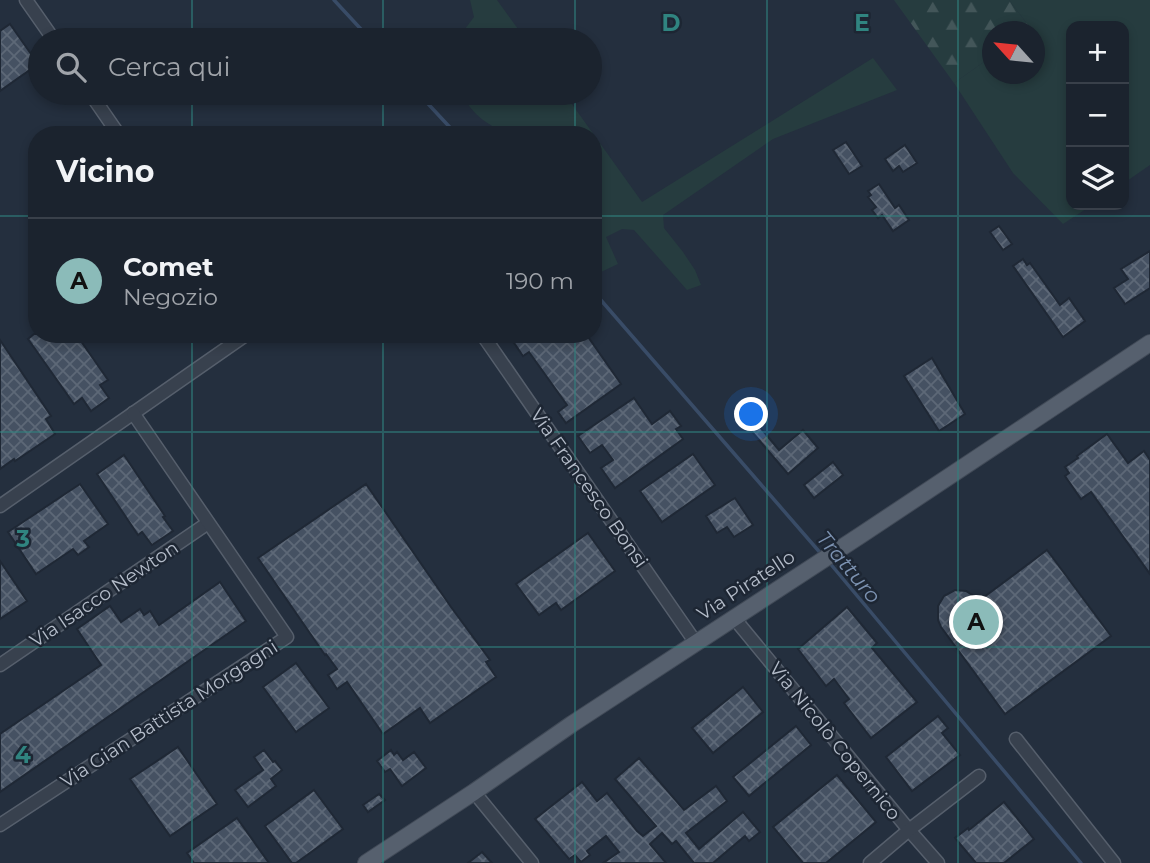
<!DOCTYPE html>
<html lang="it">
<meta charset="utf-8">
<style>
:root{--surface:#1b232e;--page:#282f3a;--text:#f1f3f6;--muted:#a0a4aa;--line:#39404a;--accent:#8bbbb9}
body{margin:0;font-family:Montserrat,sans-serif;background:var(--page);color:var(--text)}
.controls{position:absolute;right:21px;top:21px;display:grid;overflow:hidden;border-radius:14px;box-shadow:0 4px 10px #0003}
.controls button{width:63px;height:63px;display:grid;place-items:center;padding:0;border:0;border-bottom:2px solid var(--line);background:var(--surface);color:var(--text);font:35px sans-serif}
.compass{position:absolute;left:982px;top:21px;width:63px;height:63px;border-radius:50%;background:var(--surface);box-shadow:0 4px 10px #0003;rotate:297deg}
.you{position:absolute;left:752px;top:415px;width:24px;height:24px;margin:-18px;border:5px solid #fff;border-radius:50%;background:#1a73e8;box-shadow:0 0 0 10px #1a73e833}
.badge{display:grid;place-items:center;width:46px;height:46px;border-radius:50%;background:var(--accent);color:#111;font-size:23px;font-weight:700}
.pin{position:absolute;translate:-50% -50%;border:4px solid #fff;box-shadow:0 2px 7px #0006}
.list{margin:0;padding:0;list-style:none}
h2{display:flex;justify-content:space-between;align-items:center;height:91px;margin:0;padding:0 28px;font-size:30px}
h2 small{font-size:23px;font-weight:400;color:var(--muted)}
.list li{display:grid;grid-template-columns:46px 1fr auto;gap:21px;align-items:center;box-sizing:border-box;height:126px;padding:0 28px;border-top:2px solid var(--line)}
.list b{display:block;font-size:26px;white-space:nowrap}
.list p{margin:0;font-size:23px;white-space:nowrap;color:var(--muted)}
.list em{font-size:23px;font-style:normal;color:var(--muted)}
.icon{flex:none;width:38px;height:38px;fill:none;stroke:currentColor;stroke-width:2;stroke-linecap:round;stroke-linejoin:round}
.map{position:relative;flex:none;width:1150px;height:863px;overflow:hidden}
.search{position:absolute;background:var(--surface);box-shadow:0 4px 10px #0003;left:28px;top:28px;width:574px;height:77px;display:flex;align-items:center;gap:18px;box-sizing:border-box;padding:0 24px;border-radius:38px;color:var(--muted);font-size:26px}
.panel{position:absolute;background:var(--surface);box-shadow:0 4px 10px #0003;left:28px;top:126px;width:574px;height:217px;border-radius:28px}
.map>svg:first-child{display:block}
</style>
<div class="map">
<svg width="1150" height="863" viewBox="0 0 1150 863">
<defs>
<pattern id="forest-firs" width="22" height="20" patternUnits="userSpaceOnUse" patternTransform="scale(1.75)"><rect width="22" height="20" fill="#263c3f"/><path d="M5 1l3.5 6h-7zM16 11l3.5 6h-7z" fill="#435659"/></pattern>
<pattern id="building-cross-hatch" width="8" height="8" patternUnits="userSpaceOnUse" patternTransform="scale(1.75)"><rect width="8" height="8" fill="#455162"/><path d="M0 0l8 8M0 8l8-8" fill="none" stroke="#5d6877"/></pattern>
</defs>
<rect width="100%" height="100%" fill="#242f3e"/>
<!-- grass -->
<g fill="#263c3f">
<polygon points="470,0 497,0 526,40 453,40 462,33 474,17"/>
<polygon points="1009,0 1150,0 1150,165 1124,183 1124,26 1071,26 1071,205 1092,205 1063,224 1013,173 954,83 992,56 992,74 1034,74 1034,32 1028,31 1031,29"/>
<path d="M873 58 897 90 773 139 663 215 664 228 683 252 695 270 701 285 687 290 634 230 622 229 606 237 618 264 601 272 593 264V135H501C497 128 490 125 483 120 474 113 466 103 461 93H564L642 202Z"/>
</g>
<!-- forest -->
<polygon fill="url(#forest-firs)" points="894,0 1009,0 1031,29 1028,31 992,32 992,56 954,83"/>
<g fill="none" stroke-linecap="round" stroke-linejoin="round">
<!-- stream -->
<g stroke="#394c67" stroke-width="3.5">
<polyline points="334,0 371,40"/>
<polyline points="418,93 457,135"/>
<polyline points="593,291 823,556"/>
<polyline points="828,561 1081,863"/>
</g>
</g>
<!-- building -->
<g fill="url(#building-cross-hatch)" stroke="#1f2835" stroke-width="2">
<polygon points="10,24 38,64 0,91 0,31"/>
<polygon points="846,142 862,166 849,174 833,150"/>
<polygon points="905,145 917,163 903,172 899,166 893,171 885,159"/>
<polygon points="879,184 895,208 899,205 909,220 893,231 882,215 878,218 872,210 876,207 868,197 871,195 868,191"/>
<polygon points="999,226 1012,244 1003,250 990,232"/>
<polygon points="1150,251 1150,288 1125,304 1114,288 1128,279 1121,269"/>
<polygon points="1023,259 1027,265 1030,263 1060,305 1069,298 1085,321 1063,337 1013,266"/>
<polygon points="34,334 76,334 108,380 100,385 109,398 91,411 82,398 74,404 28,339"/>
<polygon points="508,334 586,334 621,384 566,423 558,412 567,405 529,352 523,356"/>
<polygon points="0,340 51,416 46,419 55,434 15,461 14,459 0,469"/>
<polygon points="932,358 965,414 939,431 904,376"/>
<polygon points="634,398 652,424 670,411 681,426 676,429 683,439 615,488 601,468 613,460 602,445 590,453 578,436"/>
<polygon points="754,420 779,450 803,430 818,448 788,474 747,426"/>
<polygon points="1107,434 1128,463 1144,451 1150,460 1150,574 1091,492 1081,499 1065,476 1069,473 1065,467 1078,458 1077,456"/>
<polygon points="693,454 715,485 662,522 640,491"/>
<polygon points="124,455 165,516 163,517 173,531 152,545 142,532 138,535 97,474"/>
<polygon points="833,462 843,475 814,498 804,485"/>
<polygon points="80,484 108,524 84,541 89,547 78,555 73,549 36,574 8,532"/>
<polygon points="366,484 451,607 490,660 486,662 496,677 430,723 420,708 383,734 347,682 337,689 328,675 337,669 326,654 325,655 258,558"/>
<polygon points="735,498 753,525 734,537 727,527 717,533 706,516"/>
<polygon points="588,533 615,571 561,610 556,603 539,615 516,584"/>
<polygon points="1047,550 1111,636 1005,714 941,627 938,620 938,606 944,596 955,590 966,591 980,600"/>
<polygon points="0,561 27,601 0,619"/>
<polygon points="220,582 246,621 0,792 0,734 101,665 77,629 110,606 121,622 140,609 144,615 150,611 159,625"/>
<polygon points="847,607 877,643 872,648 917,702 871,738 844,703 849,699 834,679 826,686 798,649"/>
<polygon points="296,663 329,708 296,732 263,687"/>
<polygon points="743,687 763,712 713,753 692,728"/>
<polygon points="938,716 948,728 942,733 960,755 912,791 886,757"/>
<polygon points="796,726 811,745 749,796 733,777"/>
<polygon points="178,747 217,804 170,836 130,779"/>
<polygon points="264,750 273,762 275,761 282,770 271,779 276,786 248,807 235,790 263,770 254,757"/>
<polygon points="391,750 394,755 397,752 403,760 414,752 426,768 402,786 390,769 385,772 377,761"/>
<polygon points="639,758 684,810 716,786 727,801 686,833 699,849 743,812 760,832 749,841 745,836 713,863 694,863 676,841 672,844 662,833 650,844 666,863 603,863 619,852 606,836 587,851 590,855 581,862 575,855 569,859 535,819 582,782 597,801 607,793 637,831 643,836 656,826 615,779"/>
<polygon points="837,775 876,822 826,863 803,863 773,827"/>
<polygon points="314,790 343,829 296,863 292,863 265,826"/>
<polygon points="379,794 385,800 368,812 363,805"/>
<polygon points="1004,802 1034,839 1004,863 976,863 955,838 968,828 969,830"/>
<polygon points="237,818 269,863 194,863 187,853"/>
<polygon points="482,852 492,863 468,863"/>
</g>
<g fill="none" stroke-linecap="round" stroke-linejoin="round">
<!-- minor casing -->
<g stroke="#565f6c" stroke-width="15">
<g id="minor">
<polyline points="26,0 54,40"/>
<polyline points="90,93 119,135"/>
<polyline points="482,334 696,643"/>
<polyline points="0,506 247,334"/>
<polyline points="734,618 909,830 938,863"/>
<polyline points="0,665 208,523"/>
<polyline points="1016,739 1114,863"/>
<polyline points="474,792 532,863"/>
<polyline points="0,825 287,637 133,413"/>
<polyline points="870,863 909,830 979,776"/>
</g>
</g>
<!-- major casing -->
<g stroke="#414a57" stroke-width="18">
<polyline id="major" points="366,863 474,792 572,724 861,535 1150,343"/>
</g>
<!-- minor -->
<use href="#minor" stroke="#38414e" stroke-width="12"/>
<!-- major -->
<use href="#major" stroke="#56606e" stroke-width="16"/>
</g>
<!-- grid -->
<path fill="none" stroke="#308480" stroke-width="2" stroke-opacity="0.55" d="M192 0V40M383 0V40M575 0V40M767 0V863M958 0V863M192 93V135M383 93V135M575 93V135M0 216H37M593 216H1150M192 334V863M383 334V863M575 334V863M0 432H1150M0 647H1150"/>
<g text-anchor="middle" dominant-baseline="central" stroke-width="5" stroke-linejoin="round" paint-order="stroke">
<!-- street labels -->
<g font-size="19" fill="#b4bcc9" stroke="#1d2633">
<text transform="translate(589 488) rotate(55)">Via Francesco Bonsi</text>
<text transform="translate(746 585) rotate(-33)">Via Piratello</text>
<text transform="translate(104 594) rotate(-34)">Via Isacco Newton</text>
<text transform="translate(169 714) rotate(-33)">Via Gian Battista Morgagni</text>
<text transform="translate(835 741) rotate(51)">Via Nicolò Copernico</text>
</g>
<!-- water labels -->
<g font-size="21" font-style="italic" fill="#7c92b1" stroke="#1d2633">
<text transform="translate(849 567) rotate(50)">Tratturo</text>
</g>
</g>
<g font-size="23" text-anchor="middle" font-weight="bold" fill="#308480" stroke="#1d2633" stroke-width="5" stroke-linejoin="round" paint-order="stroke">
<text x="671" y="31">D</text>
<text x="862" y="31">E</text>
<text x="23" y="547">3</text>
<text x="23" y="763">4</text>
</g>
</svg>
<div class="controls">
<button>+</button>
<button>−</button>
<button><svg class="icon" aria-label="layers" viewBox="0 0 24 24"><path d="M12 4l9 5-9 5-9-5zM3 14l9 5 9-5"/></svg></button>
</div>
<svg class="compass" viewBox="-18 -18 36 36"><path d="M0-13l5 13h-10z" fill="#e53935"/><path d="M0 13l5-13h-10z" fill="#a0a4aa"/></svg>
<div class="you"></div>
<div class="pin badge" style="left:976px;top:622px">A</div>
<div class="search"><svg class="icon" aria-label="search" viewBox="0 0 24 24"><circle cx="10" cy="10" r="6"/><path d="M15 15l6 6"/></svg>Cerca qui</div>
<section class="panel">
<h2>Vicino<small></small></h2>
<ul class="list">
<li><span class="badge">A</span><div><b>Comet</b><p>Negozio</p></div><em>190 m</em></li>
</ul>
</section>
</div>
